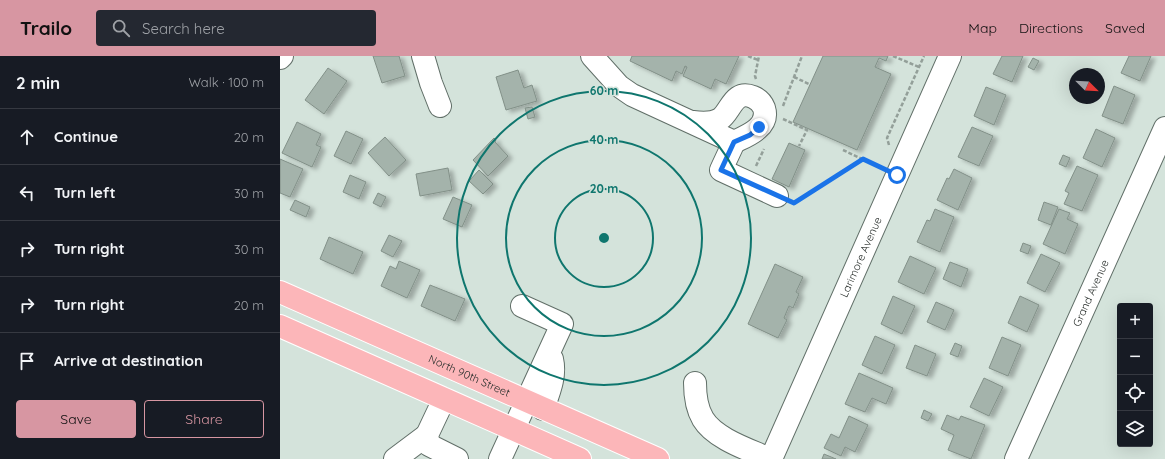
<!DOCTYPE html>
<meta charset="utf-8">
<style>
:root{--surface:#171b24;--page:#242831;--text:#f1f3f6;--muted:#9ea1a6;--line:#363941;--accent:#d796a2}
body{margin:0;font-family:Quicksand,sans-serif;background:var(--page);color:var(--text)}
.controls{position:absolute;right:12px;bottom:12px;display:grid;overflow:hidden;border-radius:4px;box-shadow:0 4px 16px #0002}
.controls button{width:36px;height:36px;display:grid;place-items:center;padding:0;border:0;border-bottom:1px solid var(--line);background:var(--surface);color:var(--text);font:20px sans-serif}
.compass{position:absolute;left:789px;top:12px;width:36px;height:36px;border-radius:50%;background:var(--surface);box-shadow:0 4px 16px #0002;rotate:114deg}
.stop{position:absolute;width:12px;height:12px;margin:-9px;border:3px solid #1a73e8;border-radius:50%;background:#fff}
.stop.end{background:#1a73e8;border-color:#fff;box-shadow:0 1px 4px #0008}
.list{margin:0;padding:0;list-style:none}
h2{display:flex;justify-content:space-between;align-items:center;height:52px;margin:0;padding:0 16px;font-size:17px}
h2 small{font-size:13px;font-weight:400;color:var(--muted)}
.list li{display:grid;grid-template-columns:26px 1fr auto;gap:12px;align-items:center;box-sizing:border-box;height:56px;padding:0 16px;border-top:1px solid var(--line)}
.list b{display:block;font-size:15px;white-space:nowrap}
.list em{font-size:13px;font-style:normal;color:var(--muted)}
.actions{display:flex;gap:8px;padding:12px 16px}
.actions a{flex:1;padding:9px 0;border:1px solid var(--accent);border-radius:4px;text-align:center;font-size:14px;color:var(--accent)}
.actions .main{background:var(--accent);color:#111}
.icon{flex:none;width:22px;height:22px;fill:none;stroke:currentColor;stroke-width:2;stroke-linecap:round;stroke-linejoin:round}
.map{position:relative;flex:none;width:885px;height:403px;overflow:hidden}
header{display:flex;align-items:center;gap:24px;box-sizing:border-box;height:56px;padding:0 20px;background:var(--accent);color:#111}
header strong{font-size:19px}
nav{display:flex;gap:22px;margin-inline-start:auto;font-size:14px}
.search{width:280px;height:36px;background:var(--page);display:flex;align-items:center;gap:10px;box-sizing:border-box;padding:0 14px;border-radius:4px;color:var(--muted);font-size:15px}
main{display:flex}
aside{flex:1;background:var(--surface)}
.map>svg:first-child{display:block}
</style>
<header>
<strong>Trailo</strong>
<div class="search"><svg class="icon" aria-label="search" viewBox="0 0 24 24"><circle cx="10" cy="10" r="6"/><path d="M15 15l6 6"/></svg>Search here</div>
<nav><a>Map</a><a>Directions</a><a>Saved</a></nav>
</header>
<main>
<aside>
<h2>2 min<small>Walk · 100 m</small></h2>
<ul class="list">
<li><svg class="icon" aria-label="ahead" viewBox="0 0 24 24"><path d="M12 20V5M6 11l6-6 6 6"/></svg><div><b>Continue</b></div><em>20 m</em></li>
<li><svg class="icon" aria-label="left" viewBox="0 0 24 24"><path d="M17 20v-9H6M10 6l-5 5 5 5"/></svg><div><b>Turn left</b></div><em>30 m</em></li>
<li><svg class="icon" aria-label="right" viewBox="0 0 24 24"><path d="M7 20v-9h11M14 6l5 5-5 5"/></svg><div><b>Turn right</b></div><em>30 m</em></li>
<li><svg class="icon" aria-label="right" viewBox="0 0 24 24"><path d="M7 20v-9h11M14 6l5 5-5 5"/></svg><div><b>Turn right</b></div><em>20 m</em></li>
<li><svg class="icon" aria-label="arrive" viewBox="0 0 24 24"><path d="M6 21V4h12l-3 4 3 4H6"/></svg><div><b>Arrive at destination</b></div></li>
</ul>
<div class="actions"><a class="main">Save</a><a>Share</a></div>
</aside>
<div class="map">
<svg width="885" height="403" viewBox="0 0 885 403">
<defs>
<filter id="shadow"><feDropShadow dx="4.5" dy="2.5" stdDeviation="2" flood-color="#0004"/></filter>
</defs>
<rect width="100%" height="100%" fill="#d4e3db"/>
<!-- building -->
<g fill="#a4b3ab" stroke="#829088" filter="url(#shadow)">
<polygon points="93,0 119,0 125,20 102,27"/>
<polygon points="352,0 459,0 446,28 435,23 431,33 403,20 407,11 405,10 402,18 396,15 392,25 350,5"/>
<polygon points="543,0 608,0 606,5 599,2 595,11 611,18 577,94 513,66"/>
<polygon points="722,0 743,0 732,26 713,18"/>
<polygon points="849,0 871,0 860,25 841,17"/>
<polygon points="753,2 759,5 754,14 748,11"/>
<polygon points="48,12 67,25 44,58 25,44"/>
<polygon points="238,14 244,32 252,29 257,45 226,54 216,21"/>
<polygon points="834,30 855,39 843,68 822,60"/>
<polygon points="706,31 726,39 714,69 694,60"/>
<polygon points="252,51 255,61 248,63 245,52"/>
<polygon points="17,66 41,78 36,89 41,91 32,111 2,97"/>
<polygon points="692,71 713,80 699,110 678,101"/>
<polygon points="816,73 835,82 822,111 803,102"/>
<polygon points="66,75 83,83 71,108 54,100"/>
<polygon points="105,81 126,104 109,120 88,97"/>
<polygon points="214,82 216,84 215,86 228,100 208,120 193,104"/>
<polygon points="509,87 525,94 509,131 492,123"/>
<polygon points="783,99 790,102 786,111 779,108"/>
<polygon points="0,103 23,113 10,141 0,137"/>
<polygon points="797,110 818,119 802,155 784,148 789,137 785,135"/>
<polygon points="168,112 172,134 140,140 136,118"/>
<polygon points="674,113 692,122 678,154 657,144 667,122 669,123"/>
<polygon points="199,114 213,128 203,138 189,125"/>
<polygon points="70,119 86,126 79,143 63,136"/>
<polygon points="98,137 106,141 101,151 93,147"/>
<polygon points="173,141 192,149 182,171 163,163"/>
<polygon points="15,144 30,151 26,161 10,154"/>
<polygon points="764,146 778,151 771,169 758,164"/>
<polygon points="655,153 674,161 660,196 637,186 647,164 650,165"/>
<polygon points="779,153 790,157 787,163 798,168 785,198 763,188"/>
<polygon points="109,179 122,185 113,201 101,195"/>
<polygon points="49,181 83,196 73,218 40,203"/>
<polygon points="743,187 751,190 748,198 740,195"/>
<polygon points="761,198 780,207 765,236 747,227"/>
<polygon points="630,200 656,212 644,238 618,226"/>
<polygon points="119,205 140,214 127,242 101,230 110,210 116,213"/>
<polygon points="670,206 688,213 681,231 663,223"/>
<polygon points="495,208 523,221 516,236 519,238 513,252 509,250 504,262 507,264 498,282 468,268"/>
<polygon points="150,229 185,243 175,265 141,250"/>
<polygon points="613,240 635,250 622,278 601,268"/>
<polygon points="740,240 759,249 747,276 728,267"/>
<polygon points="656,246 674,254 665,274 647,266"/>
<polygon points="595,280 615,289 602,318 582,309"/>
<polygon points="722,281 741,289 728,320 709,312"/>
<polygon points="675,287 682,290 678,301 670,298"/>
<polygon points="635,289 656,298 647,320 626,312"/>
<polygon points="579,317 613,332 606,348 592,342 585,356 565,348"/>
<polygon points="704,322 723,331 709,360 690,351"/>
<polygon points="644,354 652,358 648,365 641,362"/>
<polygon points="667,359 679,364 681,360 705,369 691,403 668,394 674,379 661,373"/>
<polygon points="569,360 588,369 575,396 565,391 561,400 544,392 551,378 559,382"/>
<polygon points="544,398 556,403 542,403"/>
</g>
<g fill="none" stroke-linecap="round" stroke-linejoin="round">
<!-- minor casing -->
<g stroke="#616f68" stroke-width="24">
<g id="minor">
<polyline points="143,0 151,27 160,50"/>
<polyline points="312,0 339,30 352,39 454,86 441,114 497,140"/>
<polyline points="0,2 2,0"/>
<path d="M413 66C422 67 432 68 440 63 451 56 453 33 473 41 478 43 482 47 484 52 490 71 467 80 454 86"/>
<path d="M415 327C415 338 417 353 423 363 435 383 470 394 490 403"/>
<polyline points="164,343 147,379 149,389 177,403"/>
<path d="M263 353C269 336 276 320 272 303"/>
<polyline points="115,403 147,379"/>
<polyline points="220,403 282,268 242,250"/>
<path id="s1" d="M491 403 670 0"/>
<path id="s2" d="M736 403 885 72"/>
</g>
</g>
<!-- major casing -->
<g stroke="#fff" stroke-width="24">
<g id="major">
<path id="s3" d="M0 236 378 403"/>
<polyline points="0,270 300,403"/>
</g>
</g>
<!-- path -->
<g stroke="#939f99" stroke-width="2.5" stroke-dasharray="4 2" stroke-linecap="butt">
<polyline points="468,0 478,4"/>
<polyline points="613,0 639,11"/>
<polyline points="514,21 529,28"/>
<polyline points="476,23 475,20 479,0"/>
<polyline points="503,50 522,0"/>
<polyline points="503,63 527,74 519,90"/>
<polyline points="609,89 607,82 644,0"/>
<polyline points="563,94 601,112"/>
<polyline points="476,110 484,93"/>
<polyline points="514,147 583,103"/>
</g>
<!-- minor -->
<use href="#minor" stroke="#fff" stroke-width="22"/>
<!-- major -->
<use href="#major" stroke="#fcb6b9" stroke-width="22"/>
</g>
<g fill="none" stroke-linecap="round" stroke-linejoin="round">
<!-- route -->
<polyline stroke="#1a73e8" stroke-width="5" points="479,71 470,79 454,86 441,114 514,147 583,103 617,119"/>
</g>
<!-- distance rings -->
<g fill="none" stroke="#0f766e" stroke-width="2">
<circle cx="324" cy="182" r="49"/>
<circle cx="324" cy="182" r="98"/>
<circle cx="324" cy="182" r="147"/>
</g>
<g text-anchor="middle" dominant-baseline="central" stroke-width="3" stroke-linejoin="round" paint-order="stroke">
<!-- street labels -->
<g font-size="11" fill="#292f2c" stroke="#d4e3db">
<text stroke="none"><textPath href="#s1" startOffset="221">Larimore Avenue</textPath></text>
<text stroke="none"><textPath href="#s2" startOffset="182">Grand Avenue</textPath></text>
<text stroke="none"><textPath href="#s3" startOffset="207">North 90th Street</textPath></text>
</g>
</g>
<circle cx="324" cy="182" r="6" fill="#0f766e" stroke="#d4e3db" stroke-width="2"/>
<g font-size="12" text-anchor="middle" font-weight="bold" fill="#0f766e" stroke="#d4e3db" stroke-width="3" stroke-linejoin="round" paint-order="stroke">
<text x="324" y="39">60 m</text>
<text x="324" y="88">40 m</text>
<text x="324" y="137">20 m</text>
</g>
</svg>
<div class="controls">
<button>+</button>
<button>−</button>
<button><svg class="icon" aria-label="locate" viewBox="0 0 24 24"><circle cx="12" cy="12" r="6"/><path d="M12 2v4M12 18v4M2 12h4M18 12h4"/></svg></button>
<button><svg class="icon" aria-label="layers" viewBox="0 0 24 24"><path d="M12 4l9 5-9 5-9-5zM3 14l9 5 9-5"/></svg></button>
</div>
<svg class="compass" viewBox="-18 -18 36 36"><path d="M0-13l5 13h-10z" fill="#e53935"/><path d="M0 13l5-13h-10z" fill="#9ea1a6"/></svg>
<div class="stop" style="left:617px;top:119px"></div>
<div class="stop end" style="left:479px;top:71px"></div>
</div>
</main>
